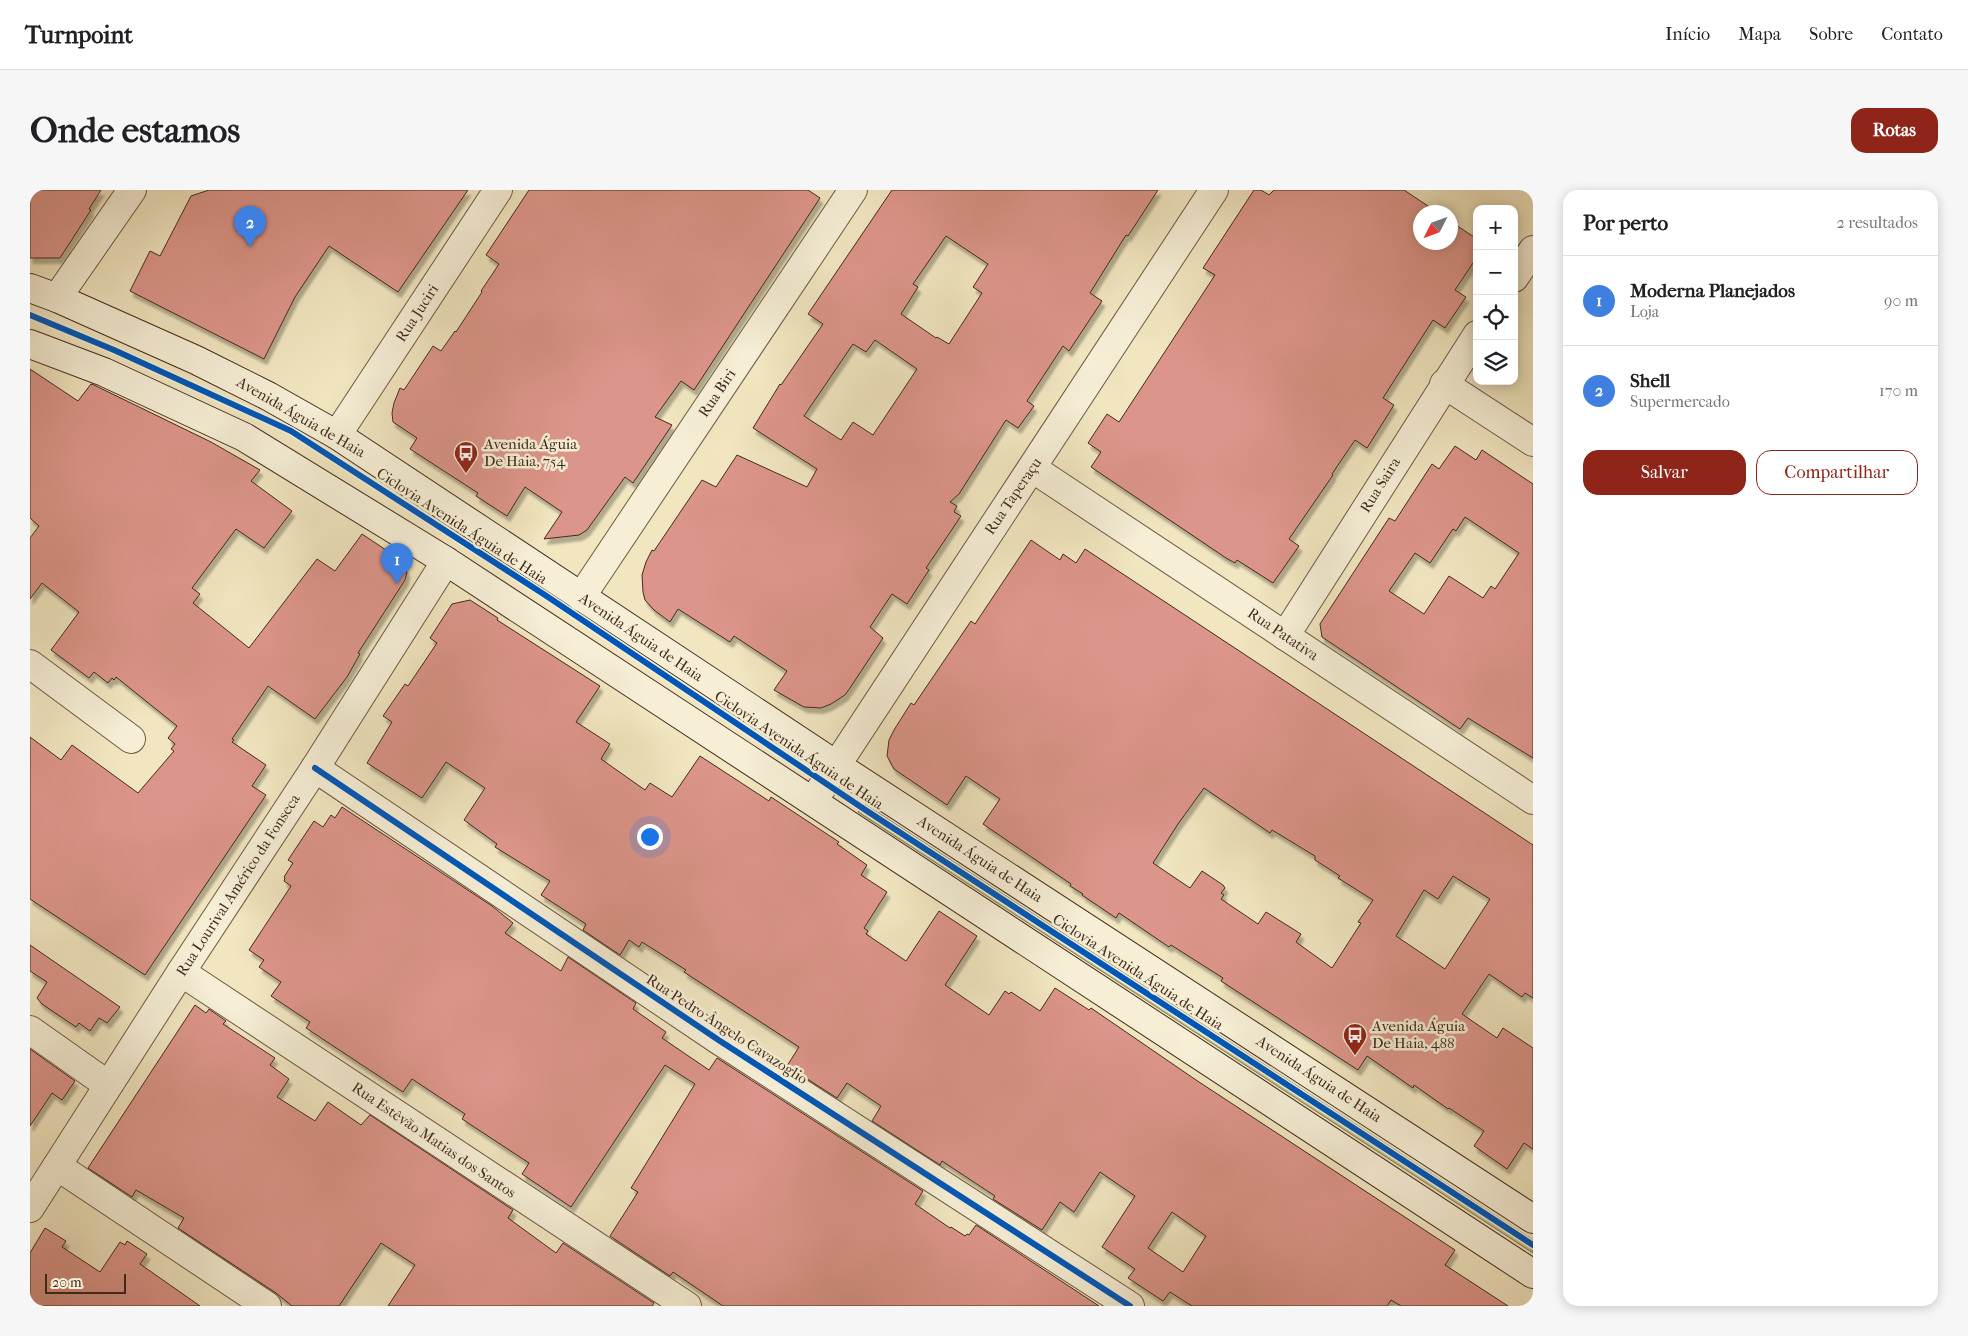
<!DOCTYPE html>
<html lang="pt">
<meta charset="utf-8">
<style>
:root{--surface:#fff;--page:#f6f6f6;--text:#202124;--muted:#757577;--line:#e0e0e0;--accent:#8f2418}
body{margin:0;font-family:"IM FELL French Canon",serif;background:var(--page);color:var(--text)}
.controls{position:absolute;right:15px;top:15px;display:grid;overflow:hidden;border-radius:10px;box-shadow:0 2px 12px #0003}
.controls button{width:45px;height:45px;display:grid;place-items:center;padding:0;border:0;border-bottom:1px solid var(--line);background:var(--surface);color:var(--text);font:25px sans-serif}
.compass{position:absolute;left:1383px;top:15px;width:45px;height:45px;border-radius:50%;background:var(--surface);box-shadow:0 2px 12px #0003;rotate:228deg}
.scale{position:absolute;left:15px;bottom:12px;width:81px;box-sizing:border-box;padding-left:5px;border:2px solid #432a1d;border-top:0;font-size:14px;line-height:18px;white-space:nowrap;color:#432a1d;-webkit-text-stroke:4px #f6efd6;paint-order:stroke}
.you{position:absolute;left:619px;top:646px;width:18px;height:18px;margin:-12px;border:4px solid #fff;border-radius:50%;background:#1a73e8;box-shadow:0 0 0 8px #1a73e833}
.badge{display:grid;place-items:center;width:32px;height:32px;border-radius:50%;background:var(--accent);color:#fff;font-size:16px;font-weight:700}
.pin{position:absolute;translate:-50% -41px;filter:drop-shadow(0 1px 2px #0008)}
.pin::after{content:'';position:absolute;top:26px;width:18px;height:15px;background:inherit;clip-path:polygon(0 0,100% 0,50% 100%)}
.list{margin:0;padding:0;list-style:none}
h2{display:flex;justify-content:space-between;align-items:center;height:65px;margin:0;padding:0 20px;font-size:21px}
h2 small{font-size:16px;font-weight:400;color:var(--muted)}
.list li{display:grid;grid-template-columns:32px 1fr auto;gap:15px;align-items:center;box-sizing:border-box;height:90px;padding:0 20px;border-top:1px solid var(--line)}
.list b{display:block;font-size:19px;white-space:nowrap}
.list p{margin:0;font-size:16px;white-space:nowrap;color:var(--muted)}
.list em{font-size:16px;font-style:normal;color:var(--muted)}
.actions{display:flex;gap:10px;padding:15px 20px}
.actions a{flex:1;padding:11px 0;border:1px solid var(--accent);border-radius:15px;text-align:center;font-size:18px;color:var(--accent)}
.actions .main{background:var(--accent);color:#fff}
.icon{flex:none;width:28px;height:28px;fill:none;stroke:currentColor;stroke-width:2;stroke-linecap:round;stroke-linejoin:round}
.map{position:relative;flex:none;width:1503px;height:1116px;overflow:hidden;border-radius:15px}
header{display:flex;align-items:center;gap:30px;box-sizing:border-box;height:70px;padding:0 25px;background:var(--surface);border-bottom:1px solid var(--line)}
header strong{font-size:24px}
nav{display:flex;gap:28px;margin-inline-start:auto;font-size:18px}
.intro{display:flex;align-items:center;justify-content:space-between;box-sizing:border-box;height:120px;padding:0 30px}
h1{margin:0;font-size:35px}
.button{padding:12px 22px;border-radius:15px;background:var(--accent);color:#fff;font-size:18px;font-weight:700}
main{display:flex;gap:30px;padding:0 30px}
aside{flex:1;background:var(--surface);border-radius:15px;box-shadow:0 2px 12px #0003}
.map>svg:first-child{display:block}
</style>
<header>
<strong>Turnpoint</strong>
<nav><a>Início</a><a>Mapa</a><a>Sobre</a><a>Contato</a></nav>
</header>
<div class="intro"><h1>Onde estamos</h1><a class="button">Rotas</a></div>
<main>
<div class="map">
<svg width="1503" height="1116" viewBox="0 0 1503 1116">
<defs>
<filter id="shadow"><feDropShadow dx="3" dy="5.5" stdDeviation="1" flood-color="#0004"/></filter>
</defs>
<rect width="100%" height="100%" fill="#f1e6c0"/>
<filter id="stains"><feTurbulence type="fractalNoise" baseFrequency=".004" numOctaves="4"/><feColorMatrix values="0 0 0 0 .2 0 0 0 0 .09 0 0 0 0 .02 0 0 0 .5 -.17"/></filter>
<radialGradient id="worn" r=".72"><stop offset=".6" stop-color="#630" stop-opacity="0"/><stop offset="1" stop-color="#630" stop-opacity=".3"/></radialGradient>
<!-- green -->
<polygon fill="#c1c38d" stroke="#827655" points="835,614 1503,1050 1503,1063 828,622"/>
<!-- building -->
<g fill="#dc958a" stroke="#432a1d" fill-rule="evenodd" filter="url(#shadow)">
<polygon points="0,0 71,0 59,19 61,20 30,68 0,68"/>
<polygon points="179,0 438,0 368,102 299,56 265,107 234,169 100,101 120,61 130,66 161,6"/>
<polygon points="499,0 778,0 790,8 664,200 651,191 625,227 642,235 603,293 595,287 557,340 549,345 514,349 532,322 495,297 477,326 446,306 448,303 380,259 387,248 363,232 362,223 364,213 370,198 374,200 403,156 411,161 425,141 426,142 452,102 451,101 469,74 456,65"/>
<path d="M862 0H1128L1098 46 1096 45 1060 103 1072 111 1039 161 1033 156 997 211 1004 216 988 238 976 230 929 304 920 312 927 316 924 322 931 326 896 378 899 380 877 414 862 404 840 437 853 448 820 498 815 505 801 514 791 518 774 517 744 500 757 481 704 446 700 452 648 419 640 432 624 420 615 410 613 402 612 385 616 372 622 360 624 361 672 290 686 297 707 265 777 297 787 279 723 238 750 194 751 195 793 134 778 124ZM916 46 958 74 943 97 952 103 919 154 907 147 906 148 871 124 888 97 883 94ZM845 150 887 179 843 245 823 232 811 250 774 226 823 154 836 162Z"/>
<polygon points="1224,0 1231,0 1239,5 1244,0 1374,0 1407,22 1390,22 1390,52 1420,52 1420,31 1447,49 1447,67 1425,100 1436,107 1415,138 1403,130 1353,208 1364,215 1337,258 1325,250 1302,284 1303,285 1259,349 1269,356 1243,393 1207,370 1205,373 1196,368 1061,277 1071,262 1058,253 1077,224 1089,232 1185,85 1173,78"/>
<polygon points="0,179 48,211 61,194 64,195 181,252 230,280 221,291 262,321 234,358 206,339 162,398 170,404 163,413 219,458 287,369 305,381 332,344 371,370 377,382 375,390 328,463 330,464 317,487 285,529 238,496 202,549 204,550 202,552 236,575 222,596 236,605 115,785 0,709 0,547 31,570 42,555 108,603 144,561 141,559 145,554 138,548 147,536 86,487 84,490 82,488 78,493 64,482 59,488 21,460 49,422 12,393 0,409 0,348 9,336 0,328"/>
<path d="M1425 256 1446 270 1452 260 1503 294V568L1438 528 1430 539 1292 447 1290 434 1359 328 1365 331 1402 274 1409 279ZM1435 327 1489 363 1465 399 1461 396 1453 408 1419 386 1394 424 1359 401 1385 363 1400 373 1423 339 1426 341Z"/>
<path d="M1001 350 1030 370 1033 364 1046 373 1055 359 1503 655V808L1495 803 1492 807 1459 784 1432 824 1467 848 1473 838 1503 858V959L1494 953 1477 979 1444 956 1454 941 1419 918 1418 919 1384 895 1383 898 1337 866 1328 880 1191 791 1193 788 1141 755 1139 757 1089 723 1086 728 1052 705 1053 704 1040 696 1041 694 953 634 970 609 936 586 917 615 864 579 857 566 859 550 864 540 881 513 884 515 941 431 945 434ZM1174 598 1240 643 1242 640 1285 666V670L1310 686 1308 688 1343 710 1328 732 1331 733 1302 778 1266 752 1271 744 1236 722 1228 734 1191 709 1194 705 1191 703 1195 698 1193 695 1172 681 1160 698 1123 673 1148 634ZM1423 686 1460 709 1415 779 1366 746 1394 700 1408 709Z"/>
<path d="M440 410 468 428 467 430 570 496 546 532 580 554 571 569 615 600 620 593 642 607 670 566 739 611 741 607 809 652 807 654 837 675 831 685 857 702 834 738 838 741 836 744 876 771 909 721 947 746 915 795 959 825 975 801 979 804 981 802 1010 821 1025 798 1059 820 1061 818 1166 890 1425 1060 1415 1075 1478 1116H1371L1361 1110 1357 1116H1162L1140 1102 1133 1111 1098 1088 1105 1079 1072 1057 1105 1006 1070 982 1044 1022 1030 1012 1012 1040 963 1009 965 1006 912 971 910 975 842 931 851 916 817 893 807 908 757 876 769 857 654 782 656 780 612 752 609 757 599 750 590 765 553 740 556 734 511 705 520 691 465 657 467 654 434 630 455 598 416 572 392 608 337 573 362 532 353 526 375 494 378 496 407 453 400 448 422 414ZM1142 1022 1176 1046 1153 1082 1118 1058Z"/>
<polygon points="312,617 462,716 483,733 475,743 531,781 538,767 606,813 603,819 636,842 632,848 679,880 687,868 893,1001 885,1014 920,1038 921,1037 935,1046 937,1044 939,1045 946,1035 1069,1116 693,1116 643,1082 640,1086 580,1046 608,1002 601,998 665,894 635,875 541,1017 492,984 499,973 432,929 435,924 382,889 373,902 276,838 280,832 241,806 251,792 229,777 234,770 219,760 261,696 254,691 255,688 254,687 263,673 258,670 284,631 293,637 301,625 305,628"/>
<polygon points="0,755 90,817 77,833 69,828 60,841 49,833 46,837 12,814 7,808 17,792 0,781"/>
<polygon points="165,815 176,823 179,819 196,831 193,834 245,868 240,875 259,889 247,907 285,931 298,912 331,935 340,925 483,1020 478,1028 526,1063 533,1053 624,1113 622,1116 358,1116 385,1075 351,1053 309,1116 262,1116 246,1103 148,1038 154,1028 106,1000 102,1007 58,978"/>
<polygon points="0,859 45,891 32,910 22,903 0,936"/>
<polygon points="15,1038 36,1051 32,1057 70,1082 90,1052 95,1055 97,1051 117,1064 110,1074 170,1116 0,1116 0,1063"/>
</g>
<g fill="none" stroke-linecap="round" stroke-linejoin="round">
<!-- minor casing -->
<g stroke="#6e5946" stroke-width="30">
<g id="minor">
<polyline points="1484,88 1503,60"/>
<polyline points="27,108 102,0"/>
<polyline points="1414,194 1503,252"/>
<polyline points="307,245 468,0"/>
<polyline points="1002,278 1503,610"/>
<polyline points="551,407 823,0"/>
<polyline points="1255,446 1447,145"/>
<polyline points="0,474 101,549"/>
<polyline points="285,578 690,851 1100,1116"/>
<polyline points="783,611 1184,0"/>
<polyline points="151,782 657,1116"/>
<polyline points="0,840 78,895"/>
<polyline points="27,976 237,1116"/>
<polyline points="0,1018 151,782 285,578 416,371"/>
</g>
</g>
<!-- secondary casing -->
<g stroke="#432a1d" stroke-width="30">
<g id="secondary">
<polyline points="0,98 27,108 166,170 238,206 307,245 806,575 1503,1029"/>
<polyline points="0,154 74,182 214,247 416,371 1503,1084"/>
</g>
</g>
<!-- minor -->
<use href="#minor" stroke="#f6efd6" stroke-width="28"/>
<!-- secondary -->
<use href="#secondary" stroke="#f6efd6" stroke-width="28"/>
<!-- cycleway casing -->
<g stroke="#f6efd6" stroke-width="9">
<g id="cycleway">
<polyline points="0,125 84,160 261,241 515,405 837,621 1503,1055"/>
<polyline points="285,578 690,851 1100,1116"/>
</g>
</g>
<!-- cycleway -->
<use href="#cycleway" stroke="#0057b8" stroke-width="6"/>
</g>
<!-- icons -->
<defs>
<g id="bus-pin" transform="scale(1.25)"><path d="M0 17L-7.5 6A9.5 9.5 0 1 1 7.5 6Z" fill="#8f2418" stroke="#f6efd6"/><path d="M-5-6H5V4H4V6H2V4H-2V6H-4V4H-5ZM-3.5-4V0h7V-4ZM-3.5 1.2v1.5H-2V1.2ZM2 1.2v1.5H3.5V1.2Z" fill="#fff"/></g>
</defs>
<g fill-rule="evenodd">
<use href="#bus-pin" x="436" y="263"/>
<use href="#bus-pin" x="1325" y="845"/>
</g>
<g text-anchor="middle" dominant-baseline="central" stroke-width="5" stroke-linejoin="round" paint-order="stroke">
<!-- street labels -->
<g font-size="15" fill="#432a1d" stroke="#f6efd6">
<text transform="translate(387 123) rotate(-57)">Rua Juciri</text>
<text transform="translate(687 203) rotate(-56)">Rua Biri</text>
<text transform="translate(271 227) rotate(30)">Avenida Águia de Haia</text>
<text transform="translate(1350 295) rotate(-58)">Rua Saira</text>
<text transform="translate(983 306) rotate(-56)">Rua Taperaçu</text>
<text transform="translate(432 336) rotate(33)">Ciclovia Avenida Águia de Haia</text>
<text transform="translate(1253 444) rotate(34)">Rua Patativa</text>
<text transform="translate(611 447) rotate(34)">Avenida Águia de Haia</text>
<text transform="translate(769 560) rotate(34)">Ciclovia Avenida Águia de Haia</text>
<text transform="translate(950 669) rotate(33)">Avenida Águia de Haia</text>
<text transform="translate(208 695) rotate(-57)">Rua Lourival Américo da Fonseca</text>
<text transform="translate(1108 782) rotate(33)">Ciclovia Avenida Águia de Haia</text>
<text transform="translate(697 839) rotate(33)">Rua Pedro Ângelo Cavazoglio</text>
<text transform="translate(1289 889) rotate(33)">Avenida Águia de Haia</text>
<text transform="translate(404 950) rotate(34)">Rua Estêvão Matias dos Santos</text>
</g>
<!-- poi labels -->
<g font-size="15" fill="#432a1d" stroke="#f6efd6" text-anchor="start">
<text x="454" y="254">Avenida Águia<tspan x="454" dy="17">De Haia, 754</tspan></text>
<text x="1342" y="836">Avenida Águia<tspan x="1342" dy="17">De Haia, 488</tspan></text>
</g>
</g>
<rect width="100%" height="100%" filter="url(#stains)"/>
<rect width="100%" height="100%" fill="url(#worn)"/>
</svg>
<div class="controls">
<button>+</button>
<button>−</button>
<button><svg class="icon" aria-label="locate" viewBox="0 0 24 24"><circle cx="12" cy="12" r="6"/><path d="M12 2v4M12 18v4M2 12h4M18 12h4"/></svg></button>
<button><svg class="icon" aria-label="layers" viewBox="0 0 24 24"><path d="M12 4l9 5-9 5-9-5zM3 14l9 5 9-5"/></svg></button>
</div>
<svg class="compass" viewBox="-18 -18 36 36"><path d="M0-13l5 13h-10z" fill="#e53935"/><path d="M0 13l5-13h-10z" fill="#757577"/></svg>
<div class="scale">20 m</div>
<div class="you"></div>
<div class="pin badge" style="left:367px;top:394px;background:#3f7fe0">1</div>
<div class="pin badge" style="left:220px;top:57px;background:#3f7fe0">2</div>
</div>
<aside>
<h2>Por perto<small>2 resultados</small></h2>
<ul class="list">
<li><span class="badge" style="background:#3f7fe0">1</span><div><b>Moderna Planejados</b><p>Loja</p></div><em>90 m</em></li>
<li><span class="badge" style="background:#3f7fe0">2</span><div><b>Shell</b><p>Supermercado</p></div><em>170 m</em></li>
</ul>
<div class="actions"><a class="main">Salvar</a><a>Compartilhar</a></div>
</aside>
</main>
